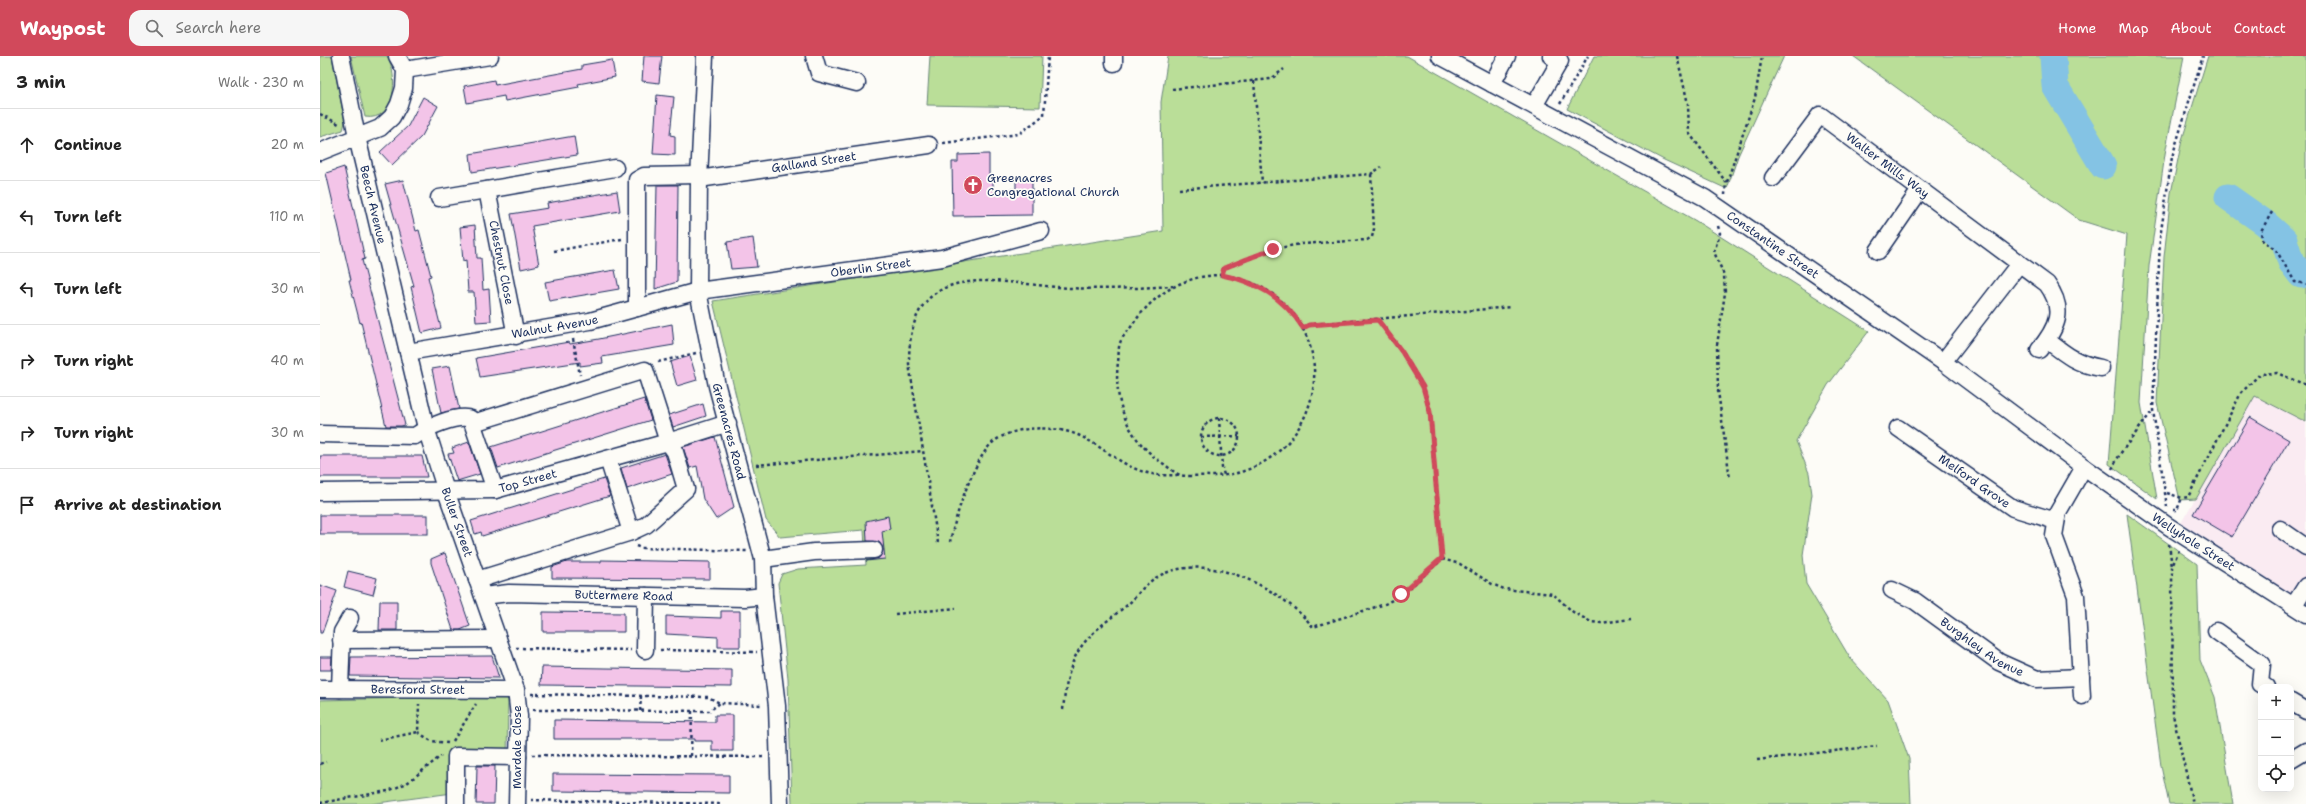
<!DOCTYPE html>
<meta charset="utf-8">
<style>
:root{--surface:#fff;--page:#f6f6f6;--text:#222;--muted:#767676;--line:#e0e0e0;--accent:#d1495b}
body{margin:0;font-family:"Shantell Sans",sans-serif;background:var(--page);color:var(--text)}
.controls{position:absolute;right:12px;bottom:12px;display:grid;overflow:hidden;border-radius:8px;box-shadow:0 4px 16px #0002}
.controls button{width:36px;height:36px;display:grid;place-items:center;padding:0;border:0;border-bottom:1px solid var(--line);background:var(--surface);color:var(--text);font:20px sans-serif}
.stop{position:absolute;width:12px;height:12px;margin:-9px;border:3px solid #d1495b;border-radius:50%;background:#fff}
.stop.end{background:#d1495b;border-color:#fff;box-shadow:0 1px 4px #0008}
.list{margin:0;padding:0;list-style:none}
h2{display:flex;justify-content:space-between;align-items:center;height:52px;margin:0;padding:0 16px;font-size:17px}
h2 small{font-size:13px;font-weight:400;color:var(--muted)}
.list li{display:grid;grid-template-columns:26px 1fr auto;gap:12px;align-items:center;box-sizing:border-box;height:72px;padding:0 16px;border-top:1px solid var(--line)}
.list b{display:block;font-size:15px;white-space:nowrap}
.list em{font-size:13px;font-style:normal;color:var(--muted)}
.icon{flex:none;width:22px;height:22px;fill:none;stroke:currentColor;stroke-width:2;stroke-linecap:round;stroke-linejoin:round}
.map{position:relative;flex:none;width:1986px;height:748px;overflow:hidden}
header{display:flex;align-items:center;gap:24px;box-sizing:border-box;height:56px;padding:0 20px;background:var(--accent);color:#fff}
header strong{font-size:19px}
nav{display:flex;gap:22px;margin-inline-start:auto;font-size:14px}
.search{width:280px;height:36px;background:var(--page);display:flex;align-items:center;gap:10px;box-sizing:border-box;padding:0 14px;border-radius:12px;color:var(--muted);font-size:15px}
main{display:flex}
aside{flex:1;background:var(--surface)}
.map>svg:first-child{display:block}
</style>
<header>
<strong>Waypost</strong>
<div class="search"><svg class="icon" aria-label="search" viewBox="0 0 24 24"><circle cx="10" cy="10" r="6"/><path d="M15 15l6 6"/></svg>Search here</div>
<nav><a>Home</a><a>Map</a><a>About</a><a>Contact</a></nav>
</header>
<main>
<aside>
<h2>3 min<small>Walk · 230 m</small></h2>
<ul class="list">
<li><svg class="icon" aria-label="ahead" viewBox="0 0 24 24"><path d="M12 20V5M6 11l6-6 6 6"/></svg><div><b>Continue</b></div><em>20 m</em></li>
<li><svg class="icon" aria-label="left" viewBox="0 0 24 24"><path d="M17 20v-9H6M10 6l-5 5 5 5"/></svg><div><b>Turn left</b></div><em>110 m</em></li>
<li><svg class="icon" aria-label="left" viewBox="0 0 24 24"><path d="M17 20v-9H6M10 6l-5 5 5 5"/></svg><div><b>Turn left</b></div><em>30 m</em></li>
<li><svg class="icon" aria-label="right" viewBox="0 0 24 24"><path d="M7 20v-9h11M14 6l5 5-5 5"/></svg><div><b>Turn right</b></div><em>40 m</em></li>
<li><svg class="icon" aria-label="right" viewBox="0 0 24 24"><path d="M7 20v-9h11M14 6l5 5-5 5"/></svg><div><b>Turn right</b></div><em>30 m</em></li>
<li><svg class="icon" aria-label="arrive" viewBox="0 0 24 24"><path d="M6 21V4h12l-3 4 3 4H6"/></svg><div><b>Arrive at destination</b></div></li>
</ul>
</aside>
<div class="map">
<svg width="1986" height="748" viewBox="0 0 1986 748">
<rect width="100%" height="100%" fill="#fdfcf7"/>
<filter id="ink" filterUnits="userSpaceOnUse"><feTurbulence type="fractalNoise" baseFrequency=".025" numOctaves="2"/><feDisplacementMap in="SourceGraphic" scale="8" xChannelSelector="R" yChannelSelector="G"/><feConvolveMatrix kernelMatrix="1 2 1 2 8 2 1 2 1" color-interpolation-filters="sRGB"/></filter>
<g filter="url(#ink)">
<!-- built -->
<polygon fill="#faebf2" points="1935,340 1986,366 1986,547 1861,467"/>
<!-- green -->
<g fill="#bade98" stroke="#6a867b">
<polygon points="0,0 12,0 25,66 23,74 0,81"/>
<path d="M31 0H67C79 20 76 66 45 61Z"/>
<polygon points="610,0 722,0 720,51 607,49"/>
<polygon points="848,0 1087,0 1376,165 1549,275 1508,329 1476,385 1489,417 1492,438 1483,499 1486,528 1530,602 1568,644 1589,703 1591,748 472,748 468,623 458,527 462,518 478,513 546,509 544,474 460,481 446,464 393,245 843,175 841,46"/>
<polygon points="1274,0 1464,0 1418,100 1407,133 1344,104 1247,53"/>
<polygon points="1533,0 1864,0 1845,98 1829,210 1821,347 1837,443 1789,408 1807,179 1759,164"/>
<polygon points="1888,0 1986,0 1986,366 1935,340 1876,443 1860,444 1837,347 1844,201 1851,137 1862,84"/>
<polygon points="1807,458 1877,508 1880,604 1895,641 1913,748 1849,748 1841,710"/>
<polygon points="188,640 187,705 139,706 140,736 50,748 0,748 0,644"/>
</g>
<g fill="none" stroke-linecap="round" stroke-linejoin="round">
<!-- river -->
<g stroke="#84c3e4" stroke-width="27">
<polyline points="1733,0 1735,30 1783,110"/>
<polyline points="1908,141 1945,167 1964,184 1971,206 1981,219 1986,217"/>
</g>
</g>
<!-- building -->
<g fill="#f3c4e8" stroke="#1b2f5e">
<polygon points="324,0 342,0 339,27 322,25"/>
<polygon points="292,4 295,21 258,28 259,31 185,45 184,40 147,47 144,30 174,24 175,29 262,13 262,9"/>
<polygon points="337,39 354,41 350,79 355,80 355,99 333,98"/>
<polygon points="103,41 118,50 102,80 72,109 60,96 88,70"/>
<polygon points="254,80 257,99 152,116 150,98"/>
<polygon points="669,98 669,121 673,121 673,134 696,133 696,124 712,124 712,159 633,160 632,106 638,106 638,99"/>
<polygon points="24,111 45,203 42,204 85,369 81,370 66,370 41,266 40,267 29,224 31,224 6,117"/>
<polygon points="83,124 96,175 99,174 111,220 108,221 121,272 102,277 91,231 94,230 65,128"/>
<polygon points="337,129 358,129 357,226 335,233"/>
<polygon points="297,135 300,155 212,170 219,209 201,213 191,158 228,152 227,147"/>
<polygon points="155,169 157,202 161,202 163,234 169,233 171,265 156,266 154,236 148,236 146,204 143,205 140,171"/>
<polygon points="433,182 437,211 411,213 407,186"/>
<polygon points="295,214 299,233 229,245 225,226"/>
<polygon points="352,268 354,289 282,301 283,307 260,310 260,306 160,321 156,302 249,286 250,288 279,283"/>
<polygon points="370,300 377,324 357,330 350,306"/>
<polygon points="130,310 139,353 121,357 112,313"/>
<polygon points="324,343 331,364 178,412 171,391"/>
<polygon points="383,348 386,360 353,371 349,359"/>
<polygon points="1930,361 1969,384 1912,481 1873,458"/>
<polygon points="395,381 414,451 396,463 383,443 377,410 370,412 363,391"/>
<polygon points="149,386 160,418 137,425 128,398 134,397 132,392"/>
<polygon points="345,398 352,418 307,433 301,412"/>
<polygon points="0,400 102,400 107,421 0,421"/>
<polygon points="284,423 290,440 162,480 161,476 155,478 151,465"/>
<rect x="0" y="459" width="108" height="19"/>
<polygon points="568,460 570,473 562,475 565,503 546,505 559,502 563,494 559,486 547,485 546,465"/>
<polygon points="125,497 150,570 140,574 133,574 111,507 111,503"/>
<polygon points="281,504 390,506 390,523 232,522 232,511 247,506 281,506"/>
<polygon points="28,515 57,522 53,539 24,531"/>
<polygon points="0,529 17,535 2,577 0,577"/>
<polygon points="60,545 77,545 77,574 59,574"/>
<polygon points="401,555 420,555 420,591 398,591 398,581 346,578 346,560 401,562"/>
<polygon points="223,556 304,557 304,576 223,576"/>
<polygon points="172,600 179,622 30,620 31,601"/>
<polygon points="0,601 12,601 11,614 0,614"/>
<polygon points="222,611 412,614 412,631 221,629"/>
<polygon points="395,659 413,659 413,695 392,695 392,685 375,685 375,683 234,683 234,664 395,666"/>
<polygon points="157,710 175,710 174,748 156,748"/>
<polygon points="233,718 409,719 409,737 233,735"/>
</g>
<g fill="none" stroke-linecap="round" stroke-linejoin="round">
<!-- minor casing -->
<g stroke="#1b2f5e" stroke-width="19">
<g id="minor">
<path id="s1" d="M21 0 37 81 106 372 126 435 196 634 199 660 197 748"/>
<path id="s2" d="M385 0 379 123 378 235 397 330 443 503 444 540 457 650 460 748"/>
<polyline points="494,0 499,17 537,27"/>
<path id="s3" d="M1120 0 1385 142 1623 306 1764 411 1848 470 1986 558"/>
<polyline points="794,7 794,0"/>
<polyline points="85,14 170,0"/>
<polyline points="1172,28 1187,0"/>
<polyline points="1214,50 1240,5 1231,0"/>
<polyline points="0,96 60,72 72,61 79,48 84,32 85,14 77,0"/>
<path id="s4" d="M1453 122 1500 59 1727 228C1746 254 1737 272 1719 294"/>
<path id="s5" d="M379 123 609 89"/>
<path id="s6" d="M167 134 196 280"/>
<polyline points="119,142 295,112"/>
<polyline points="1558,195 1600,134"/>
<polyline points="317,252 317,124 324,120 379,119"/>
<path d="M1727 284C1746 299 1757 308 1781 312"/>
<path id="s7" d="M88 296 270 265 378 235 622 202 721 175"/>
<polyline points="1623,306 1699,208"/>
<polyline points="153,367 325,314 348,386 355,396 366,433 326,469 311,476 157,524"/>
<path id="s8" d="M1578 372 1693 452 1736 465"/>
<path d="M0 378 95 380C107 371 137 358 151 363L175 434"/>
<polyline points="288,403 311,476"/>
<path id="s9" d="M0 436 175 434 348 386 408 367"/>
<polyline points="1960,473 1986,491"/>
<polyline points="443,503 494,496 554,494"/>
<path id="s10" d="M1572 534 1595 545 1679 606 1717 623 1761 621"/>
<path id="s11" d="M163 540 189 537 425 542 444 540"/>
<polyline points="1974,549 1986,530"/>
<polyline points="1896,575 1942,608 1940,628 1946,631"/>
<polyline points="21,584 178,583"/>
<polyline points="325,594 326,540"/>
<path id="s12" d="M0 633 196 634"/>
<polyline points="20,633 22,576 30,562"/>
<polyline points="1762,640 1756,540 1734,480 1738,456 1764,411"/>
<polyline points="1971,646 1986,655"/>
<polyline points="1971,704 1986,695"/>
<polyline points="136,748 136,700 198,701"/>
</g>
</g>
<!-- path -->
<g stroke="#1b2f5e" stroke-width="2.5" stroke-dasharray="3 3" stroke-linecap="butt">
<polyline points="1357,0 1368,48 1369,77 1406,126 1405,139"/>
<polyline points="934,25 942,127"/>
<polyline points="852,33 951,23 964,13"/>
<polyline points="1240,48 1268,0"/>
<polyline points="0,58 19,68"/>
<polyline points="623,87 699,78 724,59 728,0"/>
<polyline points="1407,126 1435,42 1442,0"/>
<polyline points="859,133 1051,118 1061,111"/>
<polyline points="1952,156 1941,175 1942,184 1956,194 1975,226 1986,228"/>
<polyline points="1398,170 1400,177 1394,196 1404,219 1405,237 1397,289 1398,335 1410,423"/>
<polyline points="234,195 302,183"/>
<path d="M902 219C863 219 832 239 811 271 807 276 802 281 800 287 798 292 799 300 798 306 793 348 809 385 844 408 849 412 855 417 860 419 868 421 881 419 889 420 980 422 1030 313 964 248 947 231 925 223 902 219L904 212 953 193 981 188 1047 184 1052 181 1054 173 1051 118"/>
<polyline points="1058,264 1082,296 1103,331 1110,356 1122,503"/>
<polyline points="983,272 989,269 1190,251"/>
<polyline points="253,283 260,319"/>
<polyline points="338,306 376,297"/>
<polyline points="899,362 902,412 904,419"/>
<circle cx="900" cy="381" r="19"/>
<polyline points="881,381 919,380"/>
<polyline points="436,409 602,395"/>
<polyline points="1792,413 1800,398 1833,354"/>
<polyline points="1847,437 1862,442 1868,441 1921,337 1940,318 1957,317 1986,329"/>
<polyline points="1847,451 1833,354 1840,182 1852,101 1883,0"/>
<polyline points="1853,454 1857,454 1862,442"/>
<path d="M630 486C635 461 653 406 671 388 691 369 733 369 758 379 783 390 805 414 833 418 842 420 851 419 860 419"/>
<path d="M618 487 589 308C588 197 677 228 750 232 785 234 819 232 853 230"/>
<polyline points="1849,488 1852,511"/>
<polyline points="316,490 321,492 427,495"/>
<polyline points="1859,494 1852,511 1853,659 1873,748"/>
<polyline points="1122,503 1140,508 1172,528 1184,533 1233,538 1253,556 1271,566 1281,567 1311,563"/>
<polyline points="575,558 636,552"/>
<polyline points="196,592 311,594"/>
<polyline points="340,594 437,596"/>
<polyline points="211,638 388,641 400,647 442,649"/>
<polyline points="213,654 389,655 400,647"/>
<path d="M743 654C749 594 761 585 806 550 817 541 824 528 837 521 887 493 961 532 993 571L1065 548 1081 539 1122 503"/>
<polyline points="320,655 321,640"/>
<polyline points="98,676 111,685 128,687"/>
<polyline points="59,684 98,676 99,648"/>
<polyline points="133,685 156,648"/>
<polyline points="212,699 443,701"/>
<polyline points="371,700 372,655"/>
<polyline points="1437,704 1557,690"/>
<polyline points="0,708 6,706"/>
<polyline points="211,744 402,748"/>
<polyline points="0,747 68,735 87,727 121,700"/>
</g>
<!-- minor -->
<use href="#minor" stroke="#fdfcf7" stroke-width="16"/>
</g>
</g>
<g fill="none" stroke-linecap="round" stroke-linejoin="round" filter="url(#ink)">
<!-- route -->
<path stroke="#d1495b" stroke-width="5" d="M953 193 904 212 902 219C937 226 963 241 983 272L989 269 1058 264 1082 296 1103 331 1110 356 1122 502 1081 538"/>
</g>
<!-- icons -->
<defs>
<g id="church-disc" transform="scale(1)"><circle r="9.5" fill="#d1495b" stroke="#fdfcf7"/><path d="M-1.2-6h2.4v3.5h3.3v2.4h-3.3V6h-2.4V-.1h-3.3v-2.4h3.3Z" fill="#fff"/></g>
</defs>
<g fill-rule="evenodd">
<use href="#church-disc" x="653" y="129"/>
</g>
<g text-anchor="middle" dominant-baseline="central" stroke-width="3.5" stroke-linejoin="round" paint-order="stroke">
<!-- street labels -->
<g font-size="12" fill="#1b2f5e" stroke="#fdfcf7">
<text stroke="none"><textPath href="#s5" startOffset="116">Galland Street</textPath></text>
<text stroke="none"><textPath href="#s4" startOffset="163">Walter Mills Way</textPath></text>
<text stroke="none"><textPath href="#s1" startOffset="152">Beech Avenue</textPath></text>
<text stroke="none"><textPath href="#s3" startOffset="383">Constantine Street</textPath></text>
<text stroke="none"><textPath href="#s6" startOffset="74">Chestnut Close</textPath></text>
<text stroke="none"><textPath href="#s7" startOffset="471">Oberlin Street</textPath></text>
<text stroke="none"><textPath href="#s7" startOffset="149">Walnut Avenue</textPath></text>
<text stroke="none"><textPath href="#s2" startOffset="379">Greenacres Road</textPath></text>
<text stroke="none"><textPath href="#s9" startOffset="209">Top Street</textPath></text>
<text stroke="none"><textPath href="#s8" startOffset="93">Melford Grove</textPath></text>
<text stroke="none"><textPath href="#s1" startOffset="481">Buller Street</textPath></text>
<text stroke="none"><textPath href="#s3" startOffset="898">Wellyhole Street</textPath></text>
<text stroke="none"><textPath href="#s11" startOffset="141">Buttermere Road</textPath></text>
<text stroke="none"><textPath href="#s10" startOffset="107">Burghley Avenue</textPath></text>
<text stroke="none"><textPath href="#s12" startOffset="98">Beresford Street</textPath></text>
<text transform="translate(197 691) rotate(-90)">Mardale Close</text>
</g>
<!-- poi labels -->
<g font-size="12" fill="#1b2f5e" stroke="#fdfcf7" text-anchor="start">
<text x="667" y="122">Greenacres<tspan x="667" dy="14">Congregational Church</tspan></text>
</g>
</g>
</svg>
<div class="controls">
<button>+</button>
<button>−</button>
<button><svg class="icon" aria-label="locate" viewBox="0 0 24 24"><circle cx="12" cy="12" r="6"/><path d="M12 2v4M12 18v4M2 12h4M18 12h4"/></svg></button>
</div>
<div class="stop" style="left:1081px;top:538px"></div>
<div class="stop end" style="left:953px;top:193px"></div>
</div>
</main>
